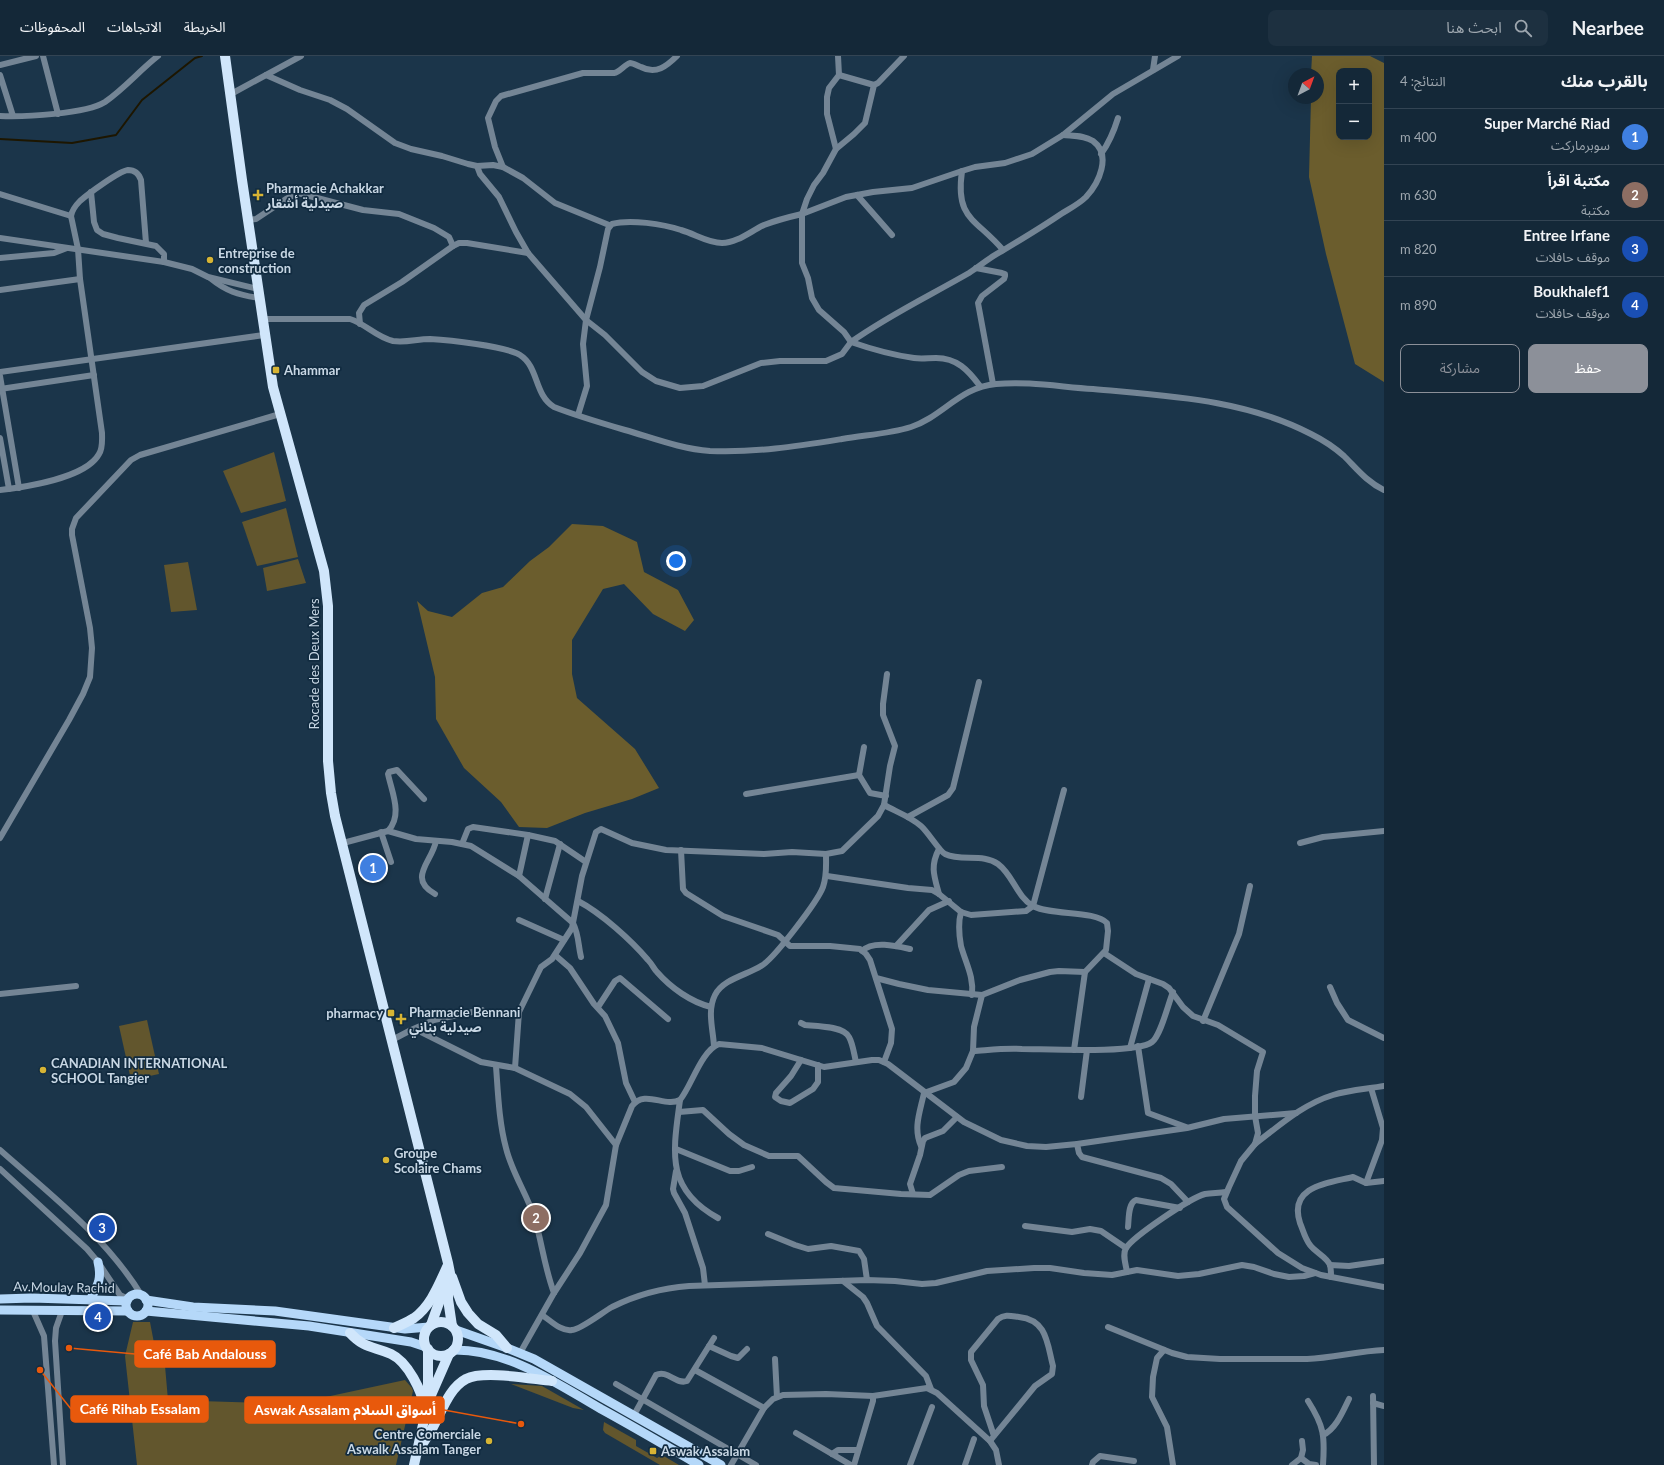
<!DOCTYPE html>
<html lang="ar">
<meta charset="utf-8">
<style>
:root{--surface:#142838;--page:#1d3040;--text:#f1f3f6;--muted:#9da6ae;--line:#334453;--accent:#8c9099}
body{margin:0;font-family:Lato,"Noto Sans Arabic",sans-serif;background:var(--page);color:var(--text);direction:rtl}
.controls{position:absolute;right:12px;top:12px;display:grid;overflow:hidden;border-radius:8px;box-shadow:0 4px 16px #0002}
.controls button{width:36px;height:36px;display:grid;place-items:center;padding:0;border:0;border-bottom:1px solid var(--line);background:var(--surface);color:var(--text);font:20px sans-serif}
.compass{position:absolute;left:1288px;top:12px;width:36px;height:36px;border-radius:50%;background:var(--surface);box-shadow:0 4px 16px #0002;rotate:41deg}
.you{position:absolute;left:676px;top:505px;width:14px;height:14px;margin:-10px;border:3px solid #fff;border-radius:50%;background:#1a73e8;box-shadow:0 0 0 6px #1a73e833}
.badge{display:grid;place-items:center;width:26px;height:26px;border-radius:50%;background:var(--accent);color:#fff;font-size:13px;font-weight:700}
.pin{position:absolute;translate:-50% -50%;border:2px solid #fff;box-shadow:0 1px 4px #0006}
.list{margin:0;padding:0;list-style:none}
h2{display:flex;justify-content:space-between;align-items:center;height:52px;margin:0;padding:0 16px;font-size:17px}
h2 small{font-size:13px;font-weight:400;color:var(--muted)}
.list li{display:grid;grid-template-columns:26px 1fr auto;gap:12px;align-items:center;box-sizing:border-box;height:56px;padding:0 16px;border-top:1px solid var(--line)}
.list b{display:block;font-size:15px;white-space:nowrap}
.list p{margin:0;font-size:13px;white-space:nowrap;color:var(--muted)}
.list em{font-size:13px;font-style:normal;color:var(--muted)}
.actions{display:flex;gap:8px;padding:12px 16px}
.actions a{flex:1;padding:9px 0;border:1px solid var(--accent);border-radius:8px;text-align:center;font-size:14px;color:var(--accent)}
.actions .main{background:var(--accent);color:#fff}
.icon{flex:none;width:22px;height:22px;fill:none;stroke:currentColor;stroke-width:2;stroke-linecap:round;stroke-linejoin:round}
.map{position:relative;flex:none;width:1384px;height:1409px;overflow:hidden;direction:ltr}
header{display:flex;align-items:center;gap:24px;box-sizing:border-box;height:56px;padding:0 20px;background:var(--surface);border-bottom:1px solid var(--line)}
header strong{font-size:19px}
nav{display:flex;gap:22px;margin-inline-start:auto;font-size:14px}
.search{width:280px;height:36px;background:var(--page);display:flex;align-items:center;gap:10px;box-sizing:border-box;padding:0 14px;border-radius:8px;color:var(--muted);font-size:15px}
main{display:flex}
aside{flex:1;background:var(--surface)}
.map>svg:first-child{display:block}
</style>
<header>
<strong>Nearbee</strong>
<div class="search"><svg class="icon" aria-label="search" viewBox="0 0 24 24"><circle cx="10" cy="10" r="6"/><path d="M15 15l6 6"/></svg>ابحث هنا</div>
<nav><a>الخريطة</a><a>الاتجاهات</a><a>المحفوظات</a></nav>
</header>
<main>
<aside>
<h2>بالقرب منك<small>النتائج: 4</small></h2>
<ul class="list">
<li><span class="badge" style="background:#3f7fe0">1</span><div><b>Super Marché Riad</b><p>سوبرماركت</p></div><em>400 m</em></li>
<li><span class="badge" style="background:#8d6e63">2</span><div><b>مكتبة اقرأ</b><p>مكتبة</p></div><em>630 m</em></li>
<li><span class="badge" style="background:#1a4fb4">3</span><div><b>Entree Irfane</b><p>موقف حافلات</p></div><em>820 m</em></li>
<li><span class="badge" style="background:#1a4fb4">4</span><div><b>Boukhalef1</b><p>موقف حافلات</p></div><em>890 m</em></li>
</ul>
<div class="actions"><a class="main">حفظ</a><a>مشاركة</a></div>
</aside>
<div class="map">
<svg width="1384" height="1409" viewBox="0 0 1384 1409">
<rect width="100%" height="100%" fill="#1b354a"/>
<!-- green -->
<g fill="#62562d">
<polygon points="274,396 286,445 241,457 223,415"/>
<polygon points="286,452 298,501 257,510 242,466"/>
<polygon points="298,503 306,527 267,535 263,512"/>
<polygon points="188,506 197,554 171,556 164,509"/>
<polygon points="147,964 159,1018 131,1024 119,970"/>
<polygon points="133,1266 150,1266 154,1287 163,1287 168,1344 293,1348 405,1324 412,1332 413,1335 396,1409 137,1409 125,1300"/>
<polygon points="511,1328 542,1330 584,1354 573,1352"/>
<polygon points="604,1366 636,1384 636,1390 657,1402 662,1399 679,1409 660,1409 605,1377 603,1374"/>
</g>
<!-- forest -->
<g fill="#6b5d2d" fill-rule="evenodd">
<path d="M1312 0H1370L1384 7V326L1355 308 1326 198 1309 121 1311 42H1318V18H1311ZM1339 15H1369V81H1339Z"/>
<polygon points="572,468 603,470 637,486 644,516 678,534 694,564 685,575 653,558 624,528 603,533 572,584 572,618 577,642 635,693 659,732 632,743 585,757 547,772 519,771 501,746 464,712 436,663 435,621 417,545 428,555 452,561 482,537 503,531 530,505 549,491"/>
</g>
<g fill="none" stroke-linecap="round" stroke-linejoin="round">
<!-- stream -->
<polyline stroke="#1d1600" stroke-width="2" points="0,83 72,87 116,79 142,44 195,2 202,0"/>
<!-- minor -->
<g stroke="#748595" stroke-width="6">
<polyline points="43,0 58,58"/>
<polyline points="0,9 36,0"/>
<polyline points="1153,14 1155,0"/>
<polyline points="0,19 13,60"/>
<polyline points="266,19 300,34 330,44 347,53 395,87 411,93 442,100 468,108 477,110 493,109 503,111 523,122 555,147 609,169"/>
<polyline points="839,19 874,29"/>
<polyline points="231,38 301,0"/>
<path d="M0 60C24 61 86 58 105 46 124 33 140 14 158 0"/>
<polyline points="836,93 827,58 827,41 829,32 839,19 838,0"/>
<path d="M1101 98C1109 87 1114 75 1118 62"/>
<path d="M477 110 480 118 499 141 516 176 528 197 586 264 605 279 642 316 656 325 680 332 703 330 761 307 780 305H826L842 298 851 286C871 293 893 299 914 302 921 303 928 302 936 302 957 302 968 314 980 330"/>
<path d="M503 111 495 91 488 62 496 45 501 40 583 17H614C620 16 624 9 630 7 633 7 638 10 641 11 656 19 667 10 677 0"/>
<path d="M962 115C955 164 976 162 1003 194"/>
<polyline points="91,136 94,166 97,174 103,178 118,182 156,190 164,198 164,206"/>
<polyline points="0,138 71,160"/>
<polyline points="857,139 892,179"/>
<polyline points="802,158 846,141 873,136 912,132 962,115 975,111 1005,107 1032,98 1063,79 1113,38 1178,0"/>
<polyline points="802,158 807,143 814,129 823,117 836,93 854,78 865,67 874,29 878,27 904,0"/>
<polyline points="248,164 256,163 286,143 298,137 363,154 399,158 434,172 449,181 453,190"/>
<polyline points="0,182 164,206 192,213 208,221 258,233"/>
<polyline points="0,202 54,197 67,192"/>
<polyline points="976,212 1002,217 1005,218 1005,220 1004,223 982,240 978,247 993,328"/>
<path d="M210 222C226 235 238 239 259 242"/>
<polyline points="0,234 80,223"/>
<path d="M262 263H350C366 268 376 281 393 285 406 287 417 283 430 283 448 284 505 290 520 299 539 311 534 339 554 351 577 360 601 367 625 374 653 382 681 393 710 395 755 397 798 390 842 383 864 379 889 378 911 371 942 361 960 331 996 328 1028 325 1061 331 1093 333 1167 340 1244 343 1311 378 1323 384 1334 391 1344 400 1357 413 1367 426 1384 434"/>
<polyline points="360,268 359,257 364,249 402,226 453,190 459,187 467,187 528,197"/>
<polyline points="0,316 264,279"/>
<polyline points="0,320 19,432"/>
<polyline points="0,333 94,319"/>
<path d="M578 359 587 330 583 288 586 264 600 211 608 173 612 168C630 163 663 168 681 174 695 178 708 187 722 187 737 187 751 175 764 169 777 164 789 161 802 158V207L808 222 812 242 819 254 844 276 851 286C889 259 929 240 969 217 980 210 990 201 1002 195 1022 183 1042 171 1061 158 1069 153 1079 148 1086 141 1099 127 1112 99 1093 85 1084 79 1073 80 1063 79"/>
<polyline points="0,382 9,433"/>
<path d="M0 434C25 431 86 422 99 398 103 392 102 383 102 377L80 223 78 193 71 160C72 154 76 149 80 145 88 138 119 115 128 114 135 114 139 118 141 124L146 187"/>
<polyline points="864,691 859,719 870,737 886,740"/>
<polyline points="746,738 859,719"/>
<path d="M884 749C897 756 911 761 921 770 928 776 940 796 945 798 961 806 983 797 998 808 1013 819 1017 841 1033 850 1052 860 1094 854 1107 867L1108 875 1106 894 1085 916 1074 994"/>
<polyline points="908,761 948,739 953,732 979,626"/>
<path d="M388 775C403 759 392 737 388 718L389 716 397 714 424 743"/>
<polyline points="381,776 391,806"/>
<polyline points="0,782 69,664 83,638 90,621 92,592 90,572 72,479 72,473 76,462 131,404 140,399 280,358"/>
<path d="M343 787 388 775 416 783 452 786 471 790 519 820 573 867C579 879 578 889 581 901"/>
<polyline points="1300,787 1323,781 1384,775"/>
<polyline points="462,788 468,773 473,771 528,779 555,785 586,806"/>
<polyline points="681,794 683,833 686,837 723,860 778,879 790,890 830,890 860,893 866,898 870,904 892,973 891,987 884,1006"/>
<polyline points="519,820 528,779"/>
<polyline points="827,820 908,832 932,834 939,838 961,856 971,859 1026,855 1033,850 1064,734"/>
<path d="M435 838C407 822 432 806 436 785"/>
<path d="M939 838C934 820 930 810 939 793"/>
<polyline points="545,843 560,788"/>
<path d="M578 845C601 857 631 884 648 904 652 908 654 913 657 916 671 932 691 946 711 951"/>
<path d="M961 856C958 867 959 879 961 890 966 908 974 921 972 939"/>
<polyline points="519,864 564,884"/>
<polyline points="896,890 929,854 949,845"/>
<path d="M862 895C873 884 897 890 910 893"/>
<polyline points="1104,897 1136,918 1163,928 1169,932 1183,951 1193,960 1218,969 1263,996 1257,1015 1255,1040 1255,1060 1258,1077 1255,1088 1241,1105 1229,1131 1224,1143 1227,1151 1278,1197 1302,1212 1321,1219 1384,1231"/>
<polyline points="555,899 570,912 594,948 605,960 618,987 626,1027 635,1046"/>
<polyline points="876,922 899,928 928,934 982,939 1020,924 1050,916 1059,915 1085,916"/>
<polyline points="1330,931 1337,947 1348,964 1384,982"/>
<polyline points="0,938 76,930"/>
<polyline points="598,951 615,925 620,922 668,963"/>
<polyline points="1203,965 1239,878 1250,830"/>
<path d="M801 967 805 969C816 970 844 970 849 981 853 988 854 998 856 1006"/>
<polyline points="411,974 434,964 482,954"/>
<polyline points="392,984 411,974 419,975 481,1006 515,1012 570,1038 586,1051 616,1089"/>
<path d="M714 990C713 973 707 955 715 939 723 923 747 919 761 910 773 904 818 845 823 831 827 820 826 810 826 798"/>
<polyline points="1138,990 1148,1057 1186,1071"/>
<polyline points="1130,992 1149,923"/>
<path d="M973 995C989 994 1005 992 1022 993 1045 993 1136 998 1152 986 1161 979 1168 948 1173 936"/>
<polyline points="801,1004 791,1020 776,1037 775,1041 781,1045 790,1047 813,1033 818,1026 818,1009"/>
<path d="M496 1010C498 1037 499 1066 506 1092 512 1117 527 1138 535 1163 542 1188 545 1213 554 1237"/>
<polyline points="515,1012 519,956 541,911 552,903 572,872 582,820 596,776 601,773 632,787 666,794 764,798 792,796 826,798 842,795 878,760 884,749 890,710 895,690 883,659 883,648 887,618"/>
<polyline points="1081,1041 1087,994"/>
<path d="M680 1044C673 1096 665 1133 718 1162"/>
<polyline points="679,1056 703,1054 729,1078 744,1089 769,1100 798,1100 826,1126 834,1132 901,1138 930,1139 959,1119 969,1115 1002,1111"/>
<polyline points="1077,1088 1079,1097 1082,1101 1161,1122 1171,1128 1188,1146"/>
<path d="M1255 1088C1279 1070 1303 1048 1333 1039 1349 1034 1367 1033 1384 1030"/>
<path d="M921 1090C913 1072 920 1056 924 1037L954 1026 966 1012 973 995 974 971 982 939"/>
<polyline points="676,1093 730,1115 739,1115 752,1111"/>
<path d="M0 1094C51 1139 106 1181 142 1240"/>
<polyline points="0,1113 87,1193 98,1206 120,1239 128,1243"/>
<polyline points="676,1115 673,1133 674,1137 685,1157 703,1212 705,1229"/>
<polyline points="1366,1127 1382,1084 1383,1072 1371,1032"/>
<polyline points="913,1138 910,1128 920,1099 923,1085 925,1082 943,1075 957,1061"/>
<polyline points="1025,1170 1072,1176 1090,1173 1101,1175 1126,1192"/>
<path d="M1128 1171C1129 1162 1128 1147 1136 1144L1180 1152"/>
<polyline points="768,1178 795,1189 808,1193 831,1190 859,1195 864,1203 867,1224"/>
<polyline points="1330,1209 1349,1210 1384,1205"/>
<path d="M1127 1216C1126 1209 1122 1199 1126 1192 1134 1180 1190 1142 1205 1138 1212 1137 1219 1137 1226 1136"/>
<path d="M1331 1221C1331 1218 1331 1212 1330 1209 1327 1201 1315 1196 1310 1189 1305 1183 1303 1174 1300 1167 1288 1130 1328 1127 1353 1121L1366 1127 1384 1125"/>
<polyline points="843,1225 863,1241 867,1247 877,1270 926,1320 931,1333"/>
<polyline points="33,1255 44,1280 54,1409"/>
<polyline points="62,1255 56,1272 55,1285 63,1409"/>
<path d="M542 1259C550 1264 561 1276 572 1274 580 1274 603 1256 612 1251 636 1239 662 1232 689 1230L867 1224 895 1225 922 1228 936 1227 987 1215 1034 1212H1050L1084 1217 1112 1219 1137 1214 1178 1220 1199 1218 1242 1209 1254 1211 1274 1218 1289 1221 1304 1220 1315 1217"/>
<path d="M1108 1271 1172 1297 1187 1301 1220 1303H1307C1333 1302 1358 1295 1384 1294"/>
<polyline points="709,1290 731,1300 738,1302 747,1293"/>
<polyline points="1164,1294 1157,1302 1153,1321 1152,1341 1167,1371 1173,1409"/>
<path d="M520 1297 554 1237 580 1197 606 1149 616 1089 632 1050C645 1033 665 1052 680 1044 692 1029 701 995 719 988L762 992 824 1011 872 1004H879L888 1008 964 1066 1001 1084 1027 1090 1046 1091 1077 1088 1187 1072 1224 1063 1296 1057"/>
<polyline points="775,1303 777,1341"/>
<polyline points="695,1314 764,1352"/>
<polyline points="616,1328 756,1409"/>
<polyline points="1373,1340 1374,1409"/>
<path d="M1308 1345C1324 1370 1325 1380 1323 1409"/>
<polyline points="1373,1347 1384,1350"/>
<path d="M634 1359 656 1319C667 1313 676 1329 687 1325L714 1282"/>
<polyline points="796,1377 851,1409"/>
<path d="M1323 1379C1336 1373 1343 1355 1349 1343"/>
<path d="M990 1385 994 1380 1035 1330 1052 1318 1053 1310C1047 1287 1047 1264 1019 1261 1011 1260 1005 1258 998 1263L971 1296V1304L983 1329 984 1350 994 1380"/>
<polyline points="832,1398 838,1394 858,1394"/>
<polyline points="1301,1402 1309,1408 1316,1409"/>
<polyline points="731,1409 764,1352 773,1343 783,1339 826,1338 873,1340 927,1332 937,1337 990,1385 996,1394 999,1409"/>
<polyline points="854,1409 873,1345 873,1340"/>
<polyline points="910,1409 932,1351"/>
<polyline points="965,1409 974,1383"/>
<polyline points="1092,1409 1093,1406 1100,1400 1134,1405"/>
<polyline points="1292,1409 1301,1402 1303,1394 1302,1385"/>
</g>
<!-- primary -->
<g stroke="#b5d8f9" stroke-width="9">
<circle cx="137" cy="1249" r="11"/>
<polyline points="0,1243 32,1242 127,1245"/>
<path d="M90 1244C98 1229 102 1223 98 1206"/>
<polyline points="146,1244 193,1251 275,1255 405,1273 429,1271"/>
<polyline points="0,1254 128,1255"/>
<polyline points="146,1255 309,1270 411,1286 426,1291"/>
<polyline points="456,1274 507,1292 534,1303 721,1409"/>
<path d="M453 1294C507 1293 556 1327 601 1353 634 1371 666 1390 699 1409"/>
</g>
<!-- trunk -->
<g stroke="#d0e6fb" stroke-width="10">
<polyline points="225,0 242,124 273,331 324,515 328,550 328,705 331,737 335,760 448,1207 450,1217 448,1243 452,1270"/>
<polyline points="452,1221 461,1246 468,1257 478,1268 496,1279 507,1292"/>
<circle cx="441" cy="1283" r="17"/>
<polyline points="431,1269 445,1230"/>
<path d="M394 1272C400 1269 408 1266 414 1262 431 1250 439 1228 448 1209"/>
<path d="M350 1277C365 1293 373 1290 391 1298 408 1306 422 1335 425 1353"/>
<polyline points="428,1293 428,1340"/>
<path d="M417 1397C422 1388 428 1380 433 1371 442 1355 449 1332 466 1323 484 1314 531 1323 552 1325"/>
<polyline points="414,1409 428,1346 449,1298"/>
</g>
</g>
<!-- markers -->
<g fill="#d7b434" stroke="#112b40" stroke-width="1.5">
<path d="M256 133h4v4h4v4h-4v4h-4v-4h-4v-4h4z"/>
<circle cx="210" cy="204" r="4"/>
<rect x="272" y="310" width="8" height="8" rx="2"/>
<rect x="387" y="953" width="8" height="8" rx="2"/>
<path d="M399 957h4v4h4v4h-4v4h-4v-4h-4v-4h4z"/>
<circle cx="43" cy="1014" r="4"/>
<circle cx="386" cy="1104" r="4"/>
<circle cx="489" cy="1385" r="4"/>
<rect x="649" y="1391" width="8" height="8" rx="2"/>
</g>
<g text-anchor="middle" dominant-baseline="central" stroke-width="3.5" stroke-linejoin="round" paint-order="stroke">
<!-- poi labels -->
<g font-size="13" font-weight="bold" fill="#c8d7e4" stroke="#112b40" text-anchor="start">
<text x="266" y="132">Pharmacie Achakkar<tspan x="266" dy="15">صيدلية أشقار</tspan></text>
<text x="218" y="197">Entreprise de<tspan x="218" dy="15">construction</tspan></text>
<text x="284" y="314">Ahammar</text>
<text x="409" y="956">Pharmacie Bennani<tspan x="409" dy="15">صيدلية بناني</tspan></text>
<text x="383" y="957" text-anchor="end">pharmacy</text>
<text x="51" y="1007">CANADIAN INTERNATIONAL<tspan x="51" dy="15">SCHOOL Tangier</tspan></text>
<text x="394" y="1097">Groupe<tspan x="394" dy="15">Scolaire Chams</tspan></text>
<text x="481" y="1378" text-anchor="end">Centre Comerciale<tspan x="481" dy="15">Aswalk Assalam Tanger</tspan></text>
<text x="661" y="1395">Aswak Assalam</text>
</g>
<!-- street labels -->
<g font-size="13" fill="#c8d7e4" stroke="#112b40">
<text transform="translate(314 608) rotate(-90)">Rocade des Deux Mers</text>
<text transform="translate(64 1231) rotate(1)">Av.Moulay Rachid</text>
</g>
</g>
<!-- callouts -->
<path fill="none" stroke="#e8590c" stroke-width="1.5" d="M69 1292L135 1298M40 1314L71 1353M521 1368L444 1354"/>
<g fill="#e8590c" stroke="#112b40" stroke-width="1.5">
<circle cx="69" cy="1292" r="4"/>
<circle cx="40" cy="1314" r="4"/>
<circle cx="521" cy="1368" r="4"/>
</g>
<g fill="#e8590c" stroke="#e8590c" stroke-width="1.5">
<rect x="135" y="1285" width="140" height="26" rx="4"/>
<rect x="71" y="1340" width="137" height="26" rx="4"/>
<rect x="245" y="1341" width="199" height="26" rx="4"/>
</g>
<g font-size="14" text-anchor="middle" font-weight="bold" fill="#fff">
<text x="205" y="1303">Café Bab Andalouss</text>
<text x="140" y="1358">Café Rihab Essalam</text>
<text x="345" y="1359">Aswak Assalam أسواق السلام</text>
</g>
</svg>
<div class="controls">
<button>+</button>
<button>−</button>
</div>
<svg class="compass" viewBox="-18 -18 36 36"><path d="M0-13l5 13h-10z" fill="#e53935"/><path d="M0 13l5-13h-10z" fill="#9da6ae"/></svg>
<div class="you"></div>
<div class="pin badge" style="left:373px;top:812px;background:#3f7fe0">1</div>
<div class="pin badge" style="left:536px;top:1162px;background:#8d6e63">2</div>
<div class="pin badge" style="left:102px;top:1172px;background:#1a4fb4">3</div>
<div class="pin badge" style="left:98px;top:1261px;background:#1a4fb4">4</div>
</div>
</main>
